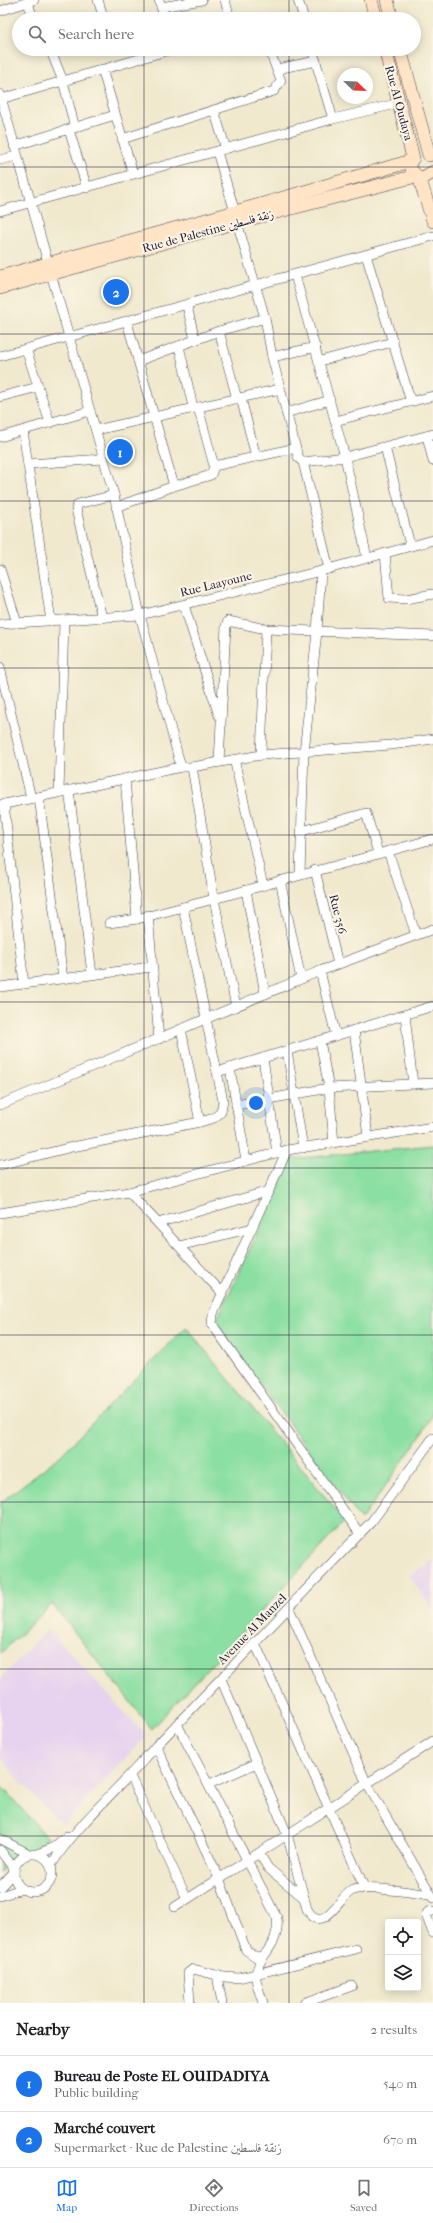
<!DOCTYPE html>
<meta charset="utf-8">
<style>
:root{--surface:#fff;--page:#f2f2f2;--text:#202124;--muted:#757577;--line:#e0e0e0;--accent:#1a73e8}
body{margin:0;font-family:"IM FELL French Canon",Amiri,serif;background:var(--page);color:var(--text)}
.controls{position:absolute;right:12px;bottom:12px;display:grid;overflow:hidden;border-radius:4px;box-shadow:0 2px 10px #0003}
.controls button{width:36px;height:36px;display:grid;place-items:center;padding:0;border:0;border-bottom:1px solid var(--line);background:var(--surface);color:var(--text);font:20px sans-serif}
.compass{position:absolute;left:337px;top:68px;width:36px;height:36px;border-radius:50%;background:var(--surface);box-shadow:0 2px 10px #0003;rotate:113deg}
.you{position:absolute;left:256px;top:1103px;width:14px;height:14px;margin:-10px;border:3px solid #fff;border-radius:50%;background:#1a73e8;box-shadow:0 0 0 6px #1a73e833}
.badge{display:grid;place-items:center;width:26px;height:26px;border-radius:50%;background:var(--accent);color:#fff;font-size:13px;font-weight:700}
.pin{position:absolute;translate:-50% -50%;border:2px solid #fff;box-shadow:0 1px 4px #0006}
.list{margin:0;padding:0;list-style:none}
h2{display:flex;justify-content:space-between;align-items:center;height:52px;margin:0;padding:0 16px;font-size:17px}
h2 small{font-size:13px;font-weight:400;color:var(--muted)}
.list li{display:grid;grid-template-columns:26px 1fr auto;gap:12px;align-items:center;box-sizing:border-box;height:56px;padding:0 16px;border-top:1px solid var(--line)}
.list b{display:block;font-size:15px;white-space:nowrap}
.list p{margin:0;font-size:13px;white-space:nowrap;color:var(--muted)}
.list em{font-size:13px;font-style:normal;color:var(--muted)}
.icon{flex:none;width:22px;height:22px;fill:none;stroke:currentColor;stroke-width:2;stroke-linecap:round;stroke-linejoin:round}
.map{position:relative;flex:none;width:433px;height:2003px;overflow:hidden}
.search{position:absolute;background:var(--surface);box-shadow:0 2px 10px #0003;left:12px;right:12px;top:12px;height:44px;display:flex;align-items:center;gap:10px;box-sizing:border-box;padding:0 14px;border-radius:22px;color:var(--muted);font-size:15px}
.sheet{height:164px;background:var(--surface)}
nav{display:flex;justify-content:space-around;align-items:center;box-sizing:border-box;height:56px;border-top:1px solid var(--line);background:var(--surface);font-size:11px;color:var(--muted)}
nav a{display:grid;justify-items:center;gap:2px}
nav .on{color:var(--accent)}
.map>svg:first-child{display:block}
</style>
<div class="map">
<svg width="433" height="2003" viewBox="0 0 433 2003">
<rect width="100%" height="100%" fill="#fcf5e5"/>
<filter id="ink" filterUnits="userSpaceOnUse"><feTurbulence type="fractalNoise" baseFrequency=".025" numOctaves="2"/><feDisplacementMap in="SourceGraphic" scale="8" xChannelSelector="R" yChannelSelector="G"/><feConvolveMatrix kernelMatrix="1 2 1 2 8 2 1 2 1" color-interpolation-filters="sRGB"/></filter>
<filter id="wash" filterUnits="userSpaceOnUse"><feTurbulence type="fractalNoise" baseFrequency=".012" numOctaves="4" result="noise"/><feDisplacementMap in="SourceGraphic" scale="16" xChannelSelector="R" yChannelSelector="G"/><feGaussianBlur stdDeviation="0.9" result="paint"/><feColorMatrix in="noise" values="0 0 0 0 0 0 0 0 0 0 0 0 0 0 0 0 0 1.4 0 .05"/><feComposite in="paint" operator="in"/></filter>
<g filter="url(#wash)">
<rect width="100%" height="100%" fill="#f0e9ce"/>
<!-- built -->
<g fill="#e7d2ef">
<polygon points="433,1560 433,1609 409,1576"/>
<polygon points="48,1629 146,1736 62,1826 0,1758 0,1679"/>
</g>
<!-- green -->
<g fill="#8bdfa2" stroke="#56806e">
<polygon points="433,1145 433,1414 420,1437 361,1520 215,1324 292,1159"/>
<polygon points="186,1327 345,1521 152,1729 52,1604 0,1654 0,1503 60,1456"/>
<polygon points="0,1785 48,1838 0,1872"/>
</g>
</g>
<g filter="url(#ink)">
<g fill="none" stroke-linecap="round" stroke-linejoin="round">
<!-- minor casing -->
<g stroke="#414051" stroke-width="10">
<g id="minor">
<polyline points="98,0 104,19"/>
<polyline points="159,0 165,19"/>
<polyline points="225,0 230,19"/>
<polyline points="298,0 304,19"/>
<polyline points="28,2 33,19"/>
<polyline points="161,7 202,0"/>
<polyline points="0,11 34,0"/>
<polyline points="50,49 63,81 75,128"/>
<polyline points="312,49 333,119"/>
<polyline points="102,69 133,174"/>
<polyline points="277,69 316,61"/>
<polyline points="0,94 114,495 140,615 181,767"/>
<polyline points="1,99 173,49"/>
<polyline points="214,110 226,149"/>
<polyline points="69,130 87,188"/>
<polyline points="122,139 274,91 281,81 269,49"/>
<polyline points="14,146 115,115"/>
<polyline points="217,152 235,212"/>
<polyline points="0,160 17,156"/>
<polyline points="0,211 333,119 400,103"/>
<polyline points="237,222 265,318"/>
<polyline points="366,255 411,402"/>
<polyline points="295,275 345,457 367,558"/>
<polyline points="187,306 195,340"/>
<polyline points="219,331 265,318 272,357 298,457 303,462 345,457 433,434"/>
<polyline points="179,346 193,407"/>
<polyline points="26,349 50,423"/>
<polyline points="0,356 433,236"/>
<polyline points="272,357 316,347"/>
<polyline points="138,361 219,331 237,399"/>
<polyline points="320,361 393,342"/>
<polyline points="0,397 38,387"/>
<polyline points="241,398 256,457"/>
<polyline points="286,413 330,400"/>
<polyline points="335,421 433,396"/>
<polyline points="96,430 280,389"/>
<polyline points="23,431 51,621"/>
<polyline points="427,436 433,461"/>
<polyline points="0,437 90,411"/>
<polyline points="385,447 410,545"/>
<polyline points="303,462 329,569"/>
<polyline points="28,464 103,459"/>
<polyline points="214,466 296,448"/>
<polyline points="174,486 211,475 214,466 198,407"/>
<polyline points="116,507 174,486 127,322"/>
<polyline points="385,553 389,598 406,599 433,594"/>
<polyline points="0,569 17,623"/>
<polyline points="184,605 219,716"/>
<polyline points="102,618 76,509 78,504 114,495"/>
<polyline points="0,624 140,615 321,571 433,540"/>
<polyline points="0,667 31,798"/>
<polyline points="261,755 266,629"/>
<polyline points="234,759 263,885"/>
<polyline points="219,762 226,626 228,621 266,629 433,636"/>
<polyline points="192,767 214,899 236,1007"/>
<polyline points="125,779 137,919"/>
<polyline points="69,790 92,974"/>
<polyline points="59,792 64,620"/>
<polyline points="39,797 63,979"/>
<polyline points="4,804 24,984"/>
<polyline points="0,805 181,767 192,767 261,755 391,745 433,739"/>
<polyline points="302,831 366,813 378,853"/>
<polyline points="388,851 416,935"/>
<polyline points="315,870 338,964"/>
<polyline points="300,874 304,752 317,632 321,571"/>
<polyline points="280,880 301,979"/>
<polyline points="246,890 265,994"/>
<polyline points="148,915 159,1039"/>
<polyline points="109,923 137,919 214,899 433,839"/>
<polyline points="320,971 336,1036"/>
<polyline points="0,987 151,967"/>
<polyline points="405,1015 413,1084"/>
<polyline points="181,1029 200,1122"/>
<polyline points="354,1030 368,1137"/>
<polyline points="320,1041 329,1088 334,1143"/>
<polyline points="287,1051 303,1148"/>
<polyline points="263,1058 277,1153"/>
<polyline points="230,1068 246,1161"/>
<polyline points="217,1072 433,1006"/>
<polyline points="0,1105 320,971 433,929"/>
<polyline points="236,1105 329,1088 433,1083"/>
<polyline points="287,1150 213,1314 212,1324 360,1534"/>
<polyline points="0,1165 72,1147 200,1122 214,1118 221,1112 223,1101 183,907"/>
<polyline points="129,1192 222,1293"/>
<polyline points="0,1213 129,1192 287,1150 433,1127"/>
<polyline points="158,1223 269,1191"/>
<polyline points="179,1246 252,1228"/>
<polyline points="289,1608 367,1784 433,1898"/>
<polyline points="255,1643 365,1889"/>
<path d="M221 1679 287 1834 307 1909C323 1937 339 1896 353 1890 367 1885 414 1893 431 1895"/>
<path d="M177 1724 277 1918C281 1948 255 1955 256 1979 257 1987 261 1995 263 2003"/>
<polyline points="156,1746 219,1878 246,1950 256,1957 263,1956"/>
<polyline points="130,1776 187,1899"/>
<polyline points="209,1784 257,1763"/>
<polyline points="0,1839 29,1854"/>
<polyline points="0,1850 14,1869"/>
<polyline points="259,1853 268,1868 304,1898"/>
<circle cx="33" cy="1873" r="19"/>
<polyline points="37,1854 53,1848 67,1836"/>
<path d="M51 1865C80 1821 122 1786 156 1746L372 1521 433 1438"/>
<polyline points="0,1887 14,1872"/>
<polyline points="0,1896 22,1889"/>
<polyline points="175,1907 433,1741"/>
<polyline points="433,1911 428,1912 426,1915 433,1933"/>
<polyline points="217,1975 222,2003"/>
<polyline points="190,2003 188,1973 193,1969 224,1977 239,1978 356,1949"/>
<polyline points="304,2003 352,1986"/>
</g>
</g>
<!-- secondary casing -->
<g stroke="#414051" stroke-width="14">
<g id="secondary">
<polyline points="371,0 376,19"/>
<polyline points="387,0 392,19"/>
<polyline points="385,49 413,158"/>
<polyline points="400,49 429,155"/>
<polyline points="412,171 416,176 423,178 433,172"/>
<polyline points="419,177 433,221"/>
<polyline points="0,277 235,212 411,161"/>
<polyline points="0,288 237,222 416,176"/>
</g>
</g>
<!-- minor -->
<use href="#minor" stroke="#fff" stroke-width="9"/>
<!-- secondary -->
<use href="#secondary" stroke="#ffe4c6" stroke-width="13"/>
</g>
</g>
<!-- grid -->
<path fill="none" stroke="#22223b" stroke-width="1" stroke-opacity="0.55" d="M144 0V19M289 0V19M144 49V2003M289 49V2003M0 167H433M0 334H433M0 501H433M0 668H433M0 835H433M0 1002H433M0 1168H433M0 1335H433M0 1502H433M0 1669H433M0 1836H433"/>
<g text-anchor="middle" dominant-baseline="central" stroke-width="4" stroke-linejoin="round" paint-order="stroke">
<!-- street labels -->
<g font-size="12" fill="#22223b" stroke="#fcf5e5">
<text transform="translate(399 103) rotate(75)">Rue Al Oudaya</text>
<text transform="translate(208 231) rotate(-15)">Rue de Palestine زنقة فلسطين</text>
<text transform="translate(216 584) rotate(-14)">Rue Laayoune</text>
<text transform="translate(338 914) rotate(76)">Rue 356</text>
<text transform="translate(252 1629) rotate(-46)">Avenue Al Manzel</text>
</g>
</g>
</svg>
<div class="controls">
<button><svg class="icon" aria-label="locate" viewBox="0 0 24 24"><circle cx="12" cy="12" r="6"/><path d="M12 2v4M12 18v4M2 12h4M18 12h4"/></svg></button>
<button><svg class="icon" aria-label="layers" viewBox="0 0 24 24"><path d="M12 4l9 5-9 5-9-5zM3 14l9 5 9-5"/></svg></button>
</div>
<svg class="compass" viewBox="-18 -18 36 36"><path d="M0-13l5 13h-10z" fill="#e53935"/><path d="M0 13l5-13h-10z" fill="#757577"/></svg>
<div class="you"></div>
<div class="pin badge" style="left:120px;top:452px">1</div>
<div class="pin badge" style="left:116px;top:292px">2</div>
<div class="search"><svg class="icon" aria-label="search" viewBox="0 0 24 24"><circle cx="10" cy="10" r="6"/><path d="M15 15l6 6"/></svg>Search here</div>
</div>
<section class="sheet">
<h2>Nearby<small>2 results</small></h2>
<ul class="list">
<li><span class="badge">1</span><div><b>Bureau de Poste EL OUIDADIYA</b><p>Public building</p></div><em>540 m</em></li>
<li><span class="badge">2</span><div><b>Marché couvert</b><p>Supermarket · Rue de Palestine زنقة فلسطين</p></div><em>670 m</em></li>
</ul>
</section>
<nav>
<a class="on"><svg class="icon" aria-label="map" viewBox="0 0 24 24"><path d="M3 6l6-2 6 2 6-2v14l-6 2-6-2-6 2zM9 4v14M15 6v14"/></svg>Map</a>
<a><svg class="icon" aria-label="directions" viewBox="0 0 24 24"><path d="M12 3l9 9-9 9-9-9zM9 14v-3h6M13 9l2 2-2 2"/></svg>Directions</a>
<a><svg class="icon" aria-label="saved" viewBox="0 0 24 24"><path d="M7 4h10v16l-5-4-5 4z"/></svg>Saved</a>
</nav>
